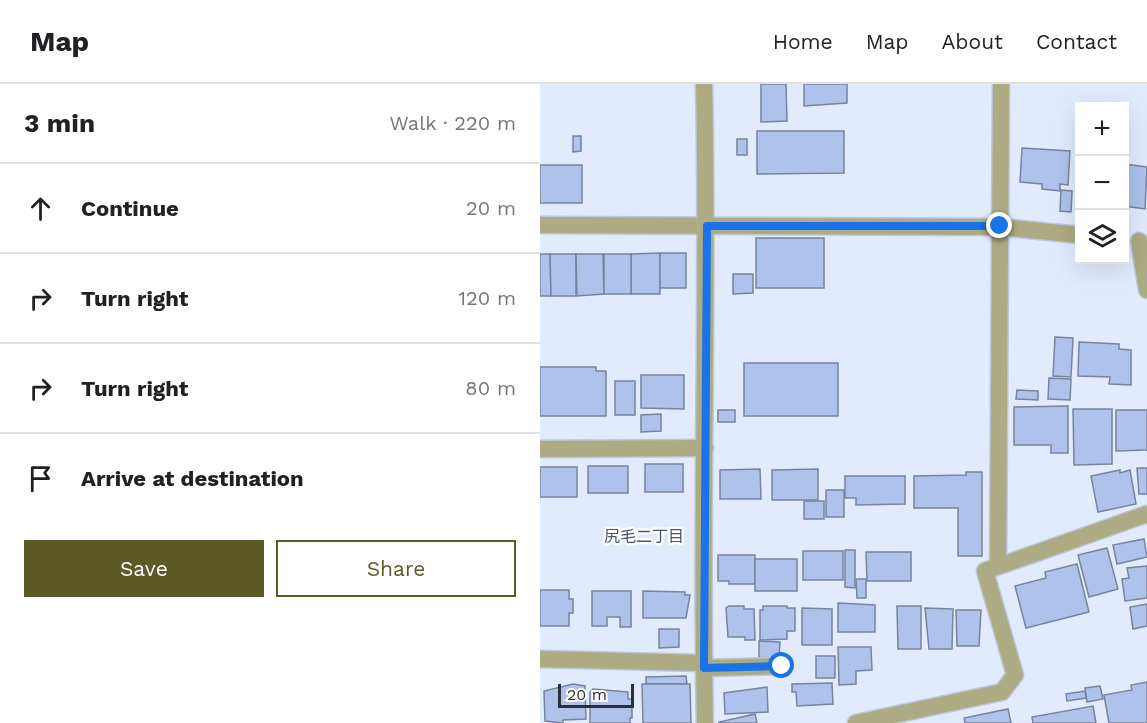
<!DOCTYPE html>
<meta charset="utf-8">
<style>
:root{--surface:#fff;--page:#f6f6f6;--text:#202124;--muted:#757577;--line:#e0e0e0;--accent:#5c5a26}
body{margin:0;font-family:"Work Sans","Noto Sans JP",sans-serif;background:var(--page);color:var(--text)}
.controls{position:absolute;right:18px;top:18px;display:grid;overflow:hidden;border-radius:0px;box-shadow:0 6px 24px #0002}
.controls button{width:54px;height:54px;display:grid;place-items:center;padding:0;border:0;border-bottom:2px solid var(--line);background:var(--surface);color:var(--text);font:30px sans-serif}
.scale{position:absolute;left:18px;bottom:15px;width:76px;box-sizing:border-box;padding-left:6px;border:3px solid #2b313c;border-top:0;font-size:16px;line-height:21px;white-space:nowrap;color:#2b313c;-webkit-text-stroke:4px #fff;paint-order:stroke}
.stop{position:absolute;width:18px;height:18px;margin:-14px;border:4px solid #1a73e8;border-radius:50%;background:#fff}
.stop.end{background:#1a73e8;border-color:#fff;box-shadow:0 2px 6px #0008}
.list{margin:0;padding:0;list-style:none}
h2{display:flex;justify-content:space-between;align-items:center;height:78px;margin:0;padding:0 24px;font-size:26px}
h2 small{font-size:20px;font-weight:400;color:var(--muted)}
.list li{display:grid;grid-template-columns:39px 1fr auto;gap:18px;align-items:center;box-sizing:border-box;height:90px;padding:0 24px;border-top:2px solid var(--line)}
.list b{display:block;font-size:22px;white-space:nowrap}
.list em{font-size:20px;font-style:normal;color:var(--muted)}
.actions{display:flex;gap:12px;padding:18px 24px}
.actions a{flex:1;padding:14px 0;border:2px solid var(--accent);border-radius:0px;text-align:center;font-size:21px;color:var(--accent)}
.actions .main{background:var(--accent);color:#fff}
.icon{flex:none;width:33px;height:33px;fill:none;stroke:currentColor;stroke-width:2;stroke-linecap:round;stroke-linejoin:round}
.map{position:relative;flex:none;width:607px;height:639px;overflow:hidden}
header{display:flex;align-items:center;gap:36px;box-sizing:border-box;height:84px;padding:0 30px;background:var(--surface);border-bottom:2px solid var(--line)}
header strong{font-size:28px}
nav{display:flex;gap:33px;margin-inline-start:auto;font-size:21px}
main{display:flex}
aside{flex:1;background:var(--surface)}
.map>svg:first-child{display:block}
</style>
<header>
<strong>Map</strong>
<nav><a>Home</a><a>Map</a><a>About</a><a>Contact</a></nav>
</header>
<main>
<aside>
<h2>3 min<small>Walk · 220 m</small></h2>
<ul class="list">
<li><svg class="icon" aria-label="ahead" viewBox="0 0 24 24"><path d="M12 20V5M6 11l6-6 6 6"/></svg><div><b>Continue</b></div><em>20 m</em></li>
<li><svg class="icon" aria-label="right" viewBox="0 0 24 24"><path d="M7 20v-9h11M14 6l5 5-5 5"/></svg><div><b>Turn right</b></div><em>120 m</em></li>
<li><svg class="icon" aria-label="right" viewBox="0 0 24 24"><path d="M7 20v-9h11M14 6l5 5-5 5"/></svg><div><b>Turn right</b></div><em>80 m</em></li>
<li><svg class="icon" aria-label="arrive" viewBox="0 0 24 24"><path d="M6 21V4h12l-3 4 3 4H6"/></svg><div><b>Arrive at destination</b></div></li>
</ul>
<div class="actions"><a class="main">Save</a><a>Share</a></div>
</aside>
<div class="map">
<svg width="607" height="639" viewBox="0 0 607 639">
<rect width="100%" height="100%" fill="#e2ebfd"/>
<!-- building -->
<g fill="#aec2eb" stroke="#76849f" stroke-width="1.5">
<polygon points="221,0 246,0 247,37 221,38"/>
<polygon points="264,0 307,0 307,19 264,22"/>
<polygon points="217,47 304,47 304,89 217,90"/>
<polygon points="33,52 41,52 41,67 33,68"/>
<rect x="197" y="55" width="10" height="16"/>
<polygon points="482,64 530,67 528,101 520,100 520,107 502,105 502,100 480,98"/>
<polygon points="584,80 607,83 605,125 584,122"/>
<rect x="0" y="81" width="42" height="38"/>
<polygon points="521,106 532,107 531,128 520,127"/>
<rect x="216" y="154" width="68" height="50"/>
<polygon points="120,169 120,210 91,210 91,170"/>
<rect x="120" y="169" width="26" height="35"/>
<polygon points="0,170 10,170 11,212 0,212"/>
<polygon points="10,170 36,170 36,212 11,212"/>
<polygon points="36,170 63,170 64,210 37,212"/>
<rect x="64" y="170" width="27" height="40"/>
<polygon points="193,190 213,190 213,209 193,210"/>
<polygon points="515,253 533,254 531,293 513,292"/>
<polygon points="539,258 579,260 579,265 591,266 591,301 569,300 570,293 538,292"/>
<rect x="204" y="279" width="94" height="53"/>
<polygon points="0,283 56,283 56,287 66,287 66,332 0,332"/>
<polygon points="101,291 144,291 144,325 101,324"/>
<polygon points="509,294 531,295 530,316 508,315"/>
<rect x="75" y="297" width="20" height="34"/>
<polygon points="477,306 498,307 498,316 476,315"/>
<polygon points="528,322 528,369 511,369 511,361 474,361 474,323"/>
<polygon points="533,325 572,325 572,380 534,381"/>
<rect x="178" y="326" width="17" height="12"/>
<polygon points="576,326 607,326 607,366 576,367"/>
<polygon points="121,330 121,347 101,348 101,331"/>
<rect x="105" y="380" width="38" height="28"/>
<rect x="48" y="382" width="40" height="27"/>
<rect x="0" y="383" width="37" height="30"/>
<polygon points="597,384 607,384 607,410 599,410"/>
<polygon points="220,385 221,415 180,415 180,386"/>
<polygon points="278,385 278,416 232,416 232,386"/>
<polygon points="580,386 580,389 590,386 596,420 558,428 551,392"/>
<polygon points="426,388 442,388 442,472 418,472 418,424 374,424 374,392 426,391"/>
<polygon points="305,392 365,392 365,420 316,421 316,414 305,414"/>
<rect x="286" y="406" width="18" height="27"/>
<rect x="264" y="417" width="20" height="18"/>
<polygon points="604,455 607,473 577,480 573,461"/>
<polygon points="567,464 578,505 549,513 538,471"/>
<polygon points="305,466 315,466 315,504 305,503"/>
<rect x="263" y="467" width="40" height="29"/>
<polygon points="326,468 371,468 371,497 327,497"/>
<polygon points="178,471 215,471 215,500 189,500 189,497 178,497"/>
<rect x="215" y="475" width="42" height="32"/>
<polygon points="537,480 549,528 486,544 475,502 506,494 505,488"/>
<polygon points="607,482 607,514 585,517 582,495 589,494 587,484"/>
<polygon points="316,495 326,495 326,514 317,514"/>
<polygon points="0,506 29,506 29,515 33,515 33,529 29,529 29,542 0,542"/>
<polygon points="52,507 91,507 91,543 80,543 80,533 67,533 67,542 52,542"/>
<polygon points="103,507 145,508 145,511 150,511 146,534 103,534"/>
<polygon points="298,519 335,521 335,548 298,548"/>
<polygon points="607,520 607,542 593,545 590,523"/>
<polygon points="189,522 204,522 204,525 214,525 215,556 205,556 205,553 188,553 186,524"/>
<polygon points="223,522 247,522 247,524 255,524 255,547 247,547 247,555 220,556 220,526 223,526"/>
<polygon points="357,522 381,522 381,565 358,565"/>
<polygon points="262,524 292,525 292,561 262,561"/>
<polygon points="385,524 413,525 412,565 389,565"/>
<polygon points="416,526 441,526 439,562 417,562"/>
<polygon points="119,545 139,545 139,563 119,564"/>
<polygon points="219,557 240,558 239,574 219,574"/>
<polygon points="298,563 331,563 332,586 316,587 316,600 299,601"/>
<rect x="276" y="572" width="19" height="22"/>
<polygon points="146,592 147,600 106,600 106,593"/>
<polygon points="607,598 607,639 569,639 564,611 592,606 591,601"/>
<polygon points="292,599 293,620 257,622 256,608 252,608 252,600"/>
<polygon points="33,600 45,602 46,635 23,636 23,639 5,637 4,607"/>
<polygon points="102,600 150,600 151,639 103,639"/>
<polygon points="560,602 563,615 547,618 545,604"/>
<polygon points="227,603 228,628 185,630 184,609"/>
<polygon points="53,605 88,608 88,615 92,615 92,634 90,634 90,639 50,639 50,608"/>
<polygon points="545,607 546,614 527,617 526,610"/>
<polygon points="553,622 556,639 493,639 492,633"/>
<polygon points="468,625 471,639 425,639 424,634"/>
<polygon points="215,630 217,639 179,639 179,638"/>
</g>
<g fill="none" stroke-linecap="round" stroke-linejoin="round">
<!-- minor casing -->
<g stroke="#bdc6d6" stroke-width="19">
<g id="minor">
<path d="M164 0C169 213 160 426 165 639"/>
<polyline points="0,141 460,143 540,151"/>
<polyline points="599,157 607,206"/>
<polyline points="0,365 165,364"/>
<polyline points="458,481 461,0"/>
<polyline points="0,575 164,579"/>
<polyline points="164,584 242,582"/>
<polyline points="316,639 462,608 475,591 445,487 607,430"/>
</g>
</g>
<!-- minor -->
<use href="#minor" stroke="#acab83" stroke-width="16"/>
</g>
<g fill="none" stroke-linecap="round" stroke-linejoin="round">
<!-- route -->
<polyline stroke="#1a73e8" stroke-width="8" points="242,582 164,584 167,142 460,142"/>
</g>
<g text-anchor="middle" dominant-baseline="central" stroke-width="4.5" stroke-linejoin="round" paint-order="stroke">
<!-- neighbourhood labels -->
<g font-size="16" fill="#48556e" stroke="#fff">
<text x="104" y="452">尻毛二丁目</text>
</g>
</g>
</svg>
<div class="controls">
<button>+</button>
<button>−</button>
<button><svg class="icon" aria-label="layers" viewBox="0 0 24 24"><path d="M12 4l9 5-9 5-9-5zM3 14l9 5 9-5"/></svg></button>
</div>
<div class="scale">20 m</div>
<div class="stop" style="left:242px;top:582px"></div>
<div class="stop end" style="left:460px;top:142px"></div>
</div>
</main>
